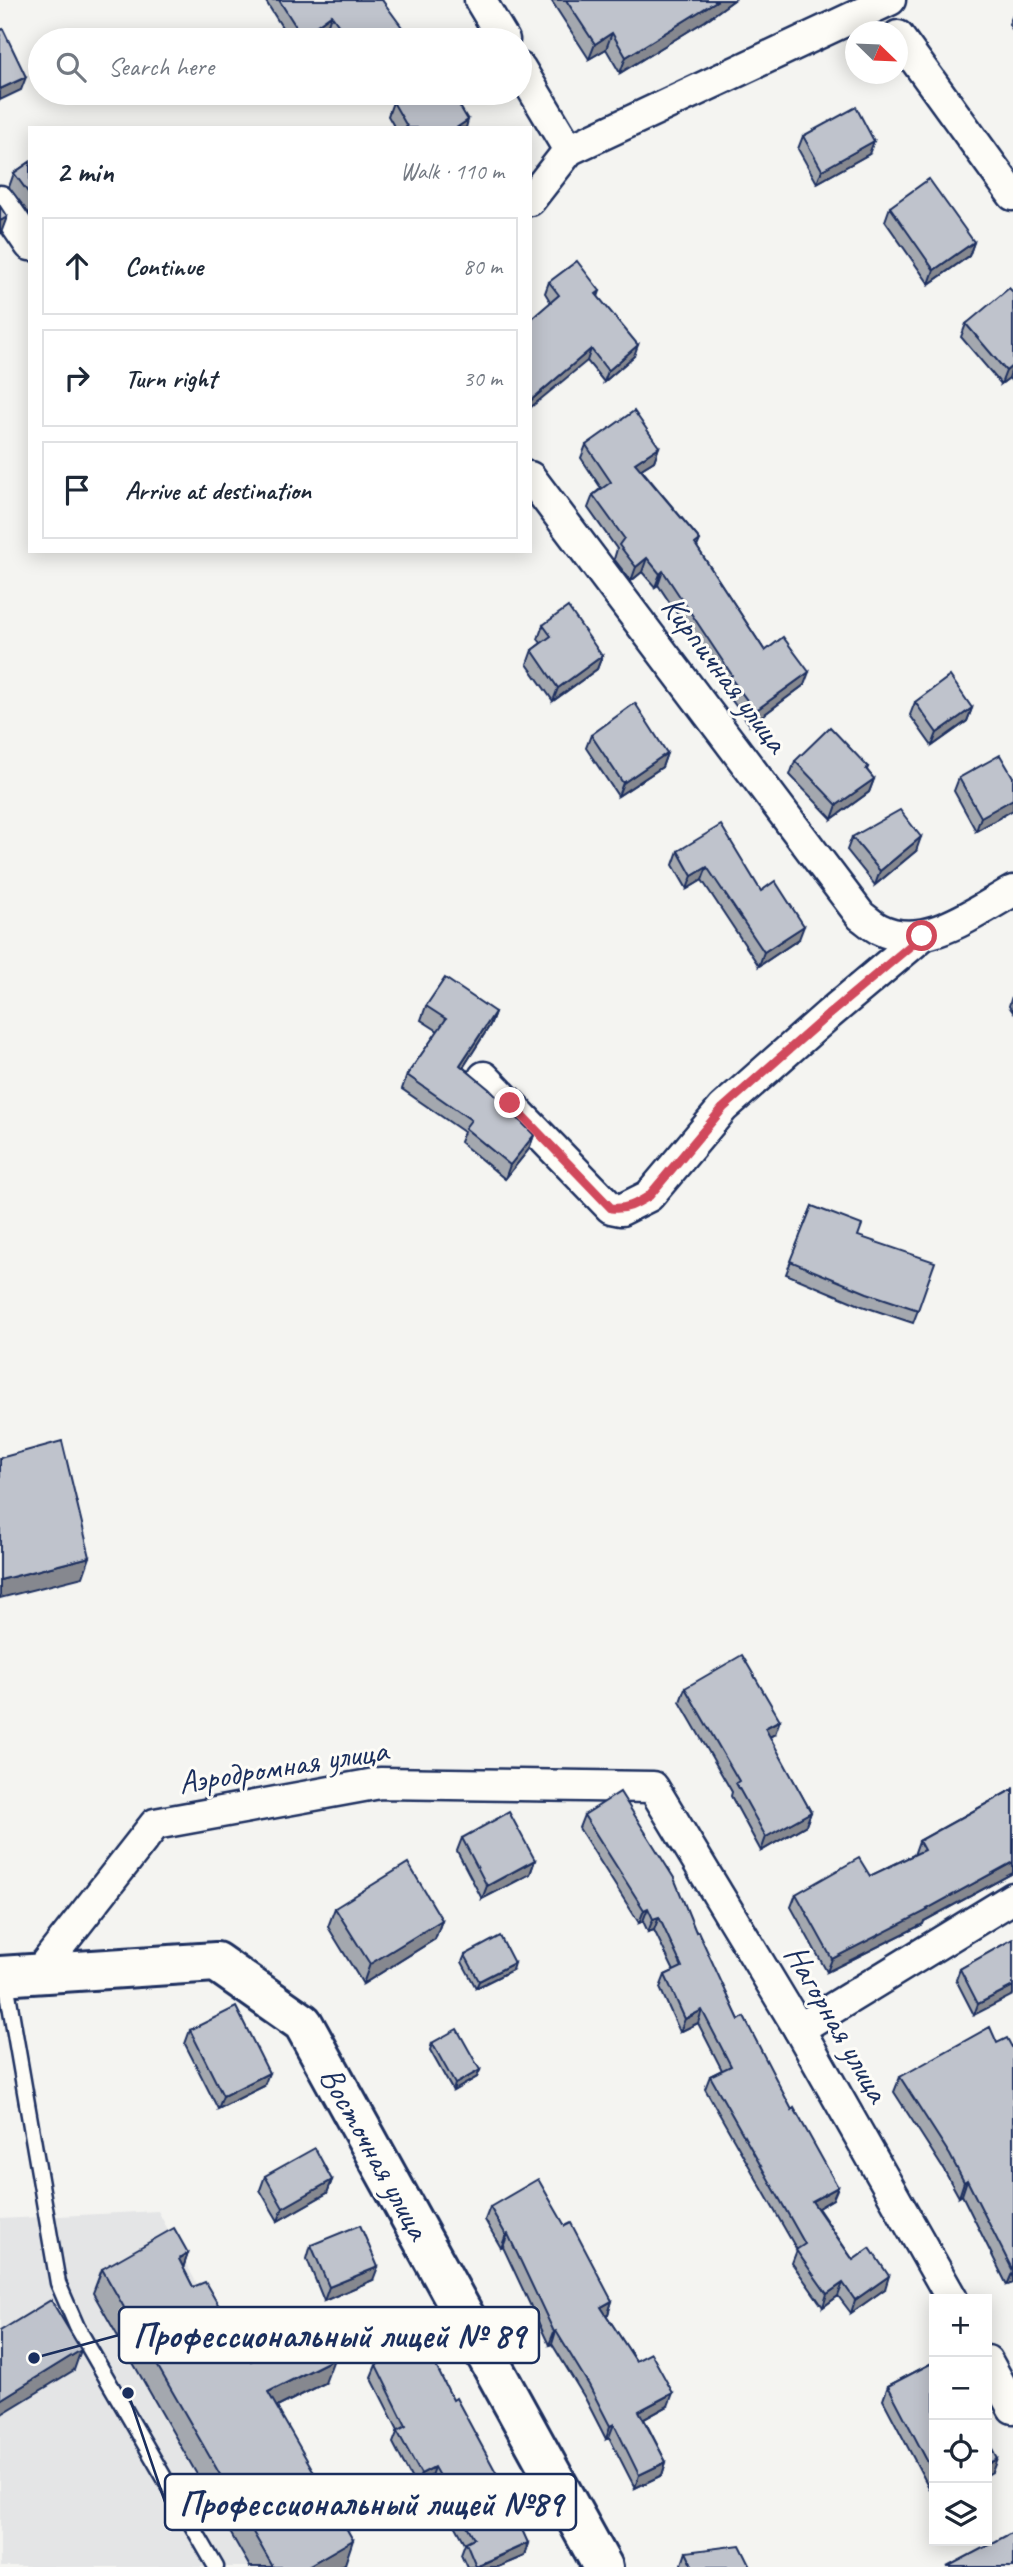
<!DOCTYPE html>
<meta charset="utf-8">
<style>
:root{--surface:#fff;--page:#f6f6f7;--text:#1f2937;--muted:#747a83;--line:#e0e1e3}
body{margin:0;font-family:Caveat,sans-serif;background:var(--page);color:var(--text)}
.controls{position:absolute;right:21px;bottom:21px;display:grid;overflow:hidden;border-radius:0px;box-shadow:0 4px 18px #0003}
.controls button{width:63px;height:63px;display:grid;place-items:center;padding:0;border:0;border-bottom:2px solid var(--line);background:var(--surface);color:var(--text);font:35px sans-serif}
.compass{position:absolute;left:845px;top:21px;width:63px;height:63px;border-radius:50%;background:var(--surface);box-shadow:0 4px 18px #0003;rotate:113deg}
.stop{position:absolute;width:21px;height:21px;margin:-16px;border:5px solid #d1495b;border-radius:50%;background:#fff}
.stop.end{background:#d1495b;border-color:#fff;box-shadow:0 2px 7px #0008}
.list{margin:0;padding:0;list-style:none}
h2{display:flex;justify-content:space-between;align-items:center;height:91px;margin:0;padding:0 28px;font-size:30px}
h2 small{font-size:23px;font-weight:400;color:var(--muted)}
.list li{display:grid;grid-template-columns:46px 1fr auto;gap:21px;align-items:center;box-sizing:border-box;height:98px;margin:0 14px 14px;padding:0 14px;border:2px solid var(--line);border-radius:0px}
.list b{display:block;font-size:26px;white-space:nowrap}
.list em{font-size:23px;font-style:normal;color:var(--muted)}
.icon{flex:none;width:38px;height:38px;fill:none;stroke:currentColor;stroke-width:2;stroke-linecap:round;stroke-linejoin:round}
.map{position:relative;flex:none;width:1013px;height:2567px;overflow:hidden}
.search{position:absolute;background:var(--surface);box-shadow:0 4px 18px #0003;left:28px;top:28px;width:504px;height:77px;display:flex;align-items:center;gap:18px;box-sizing:border-box;padding:0 24px;border-radius:38px;color:var(--muted);font-size:26px}
.panel{position:absolute;background:var(--surface);box-shadow:0 4px 18px #0003;left:28px;top:126px;width:504px;height:427px;border-radius:0px}
.map>svg:first-child{display:block}
</style>
<div class="map">
<svg width="1013" height="2567" viewBox="0 0 1013 2567">
<rect width="100%" height="100%" fill="#f4f4f1"/>
<filter id="ink" filterUnits="userSpaceOnUse"><feTurbulence type="fractalNoise" baseFrequency=".0143" numOctaves="2"/><feDisplacementMap in="SourceGraphic" scale="14" xChannelSelector="R" yChannelSelector="G"/><feConvolveMatrix kernelMatrix="1 2 1 2 8 2 1 2 1" color-interpolation-filters="sRGB"/></filter>
<g filter="url(#ink)">
<!-- built -->
<polygon fill="#e4e5e6" points="158,2211 348,2567 0,2567 0,2219"/>
<g fill="none" stroke-linecap="round" stroke-linejoin="round">
<!-- lane casing -->
<g stroke="#1b2f5e" stroke-width="19">
<polyline id="lane" points="5,1976 58,2283 77,2327 216,2567"/>
</g>
<!-- street casing -->
<g stroke="#1b2f5e" stroke-width="35">
<g id="street">
<polyline points="480,0 504,40"/>
<polyline points="898,36 1013,195"/>
<polyline points="520,68 569,150"/>
<polyline points="530,200 569,150 890,0"/>
<polyline points="0,201 30,245"/>
<path d="M530 477 861 916C867 920 873 926 879 929 924 952 975 912 1013 891"/>
<polyline points="484,1077 611,1208 621,1210 649,1196 723,1108 828,1015 922,936"/>
<polyline points="39,1972 155,1824 380,1783 653,1787 799,2029 952,2299"/>
<polyline points="799,2029 1013,1898"/>
<polyline points="987,2361 1013,2408"/>
</g>
</g>
<!-- secondary casing -->
<g stroke="#1b2f5e" stroke-width="44">
<polyline id="secondary" points="0,1976 216,1962 303,2023 603,2567"/>
</g>
<!-- lane -->
<use href="#lane" stroke="#fdfcf7" stroke-width="14"/>
<!-- street -->
<use href="#street" stroke="#fdfcf7" stroke-width="30"/>
<!-- secondary -->
<use href="#secondary" stroke="#fdfcf7" stroke-width="38"/>
</g>
<!-- wall -->
<g fill="#a4a8af" stroke="#1b2f5e" stroke-width="2">
<polygon points="265,0 382,0 405,40 333,40 326,30 311,40 290,40"/>
<polygon points="551,0 734,0 705,21 620,73 606,49 589,59"/>
<polygon points="1013,15 1013,31 1009,24"/>
<polygon points="393,102 466,128 395,128 388,116"/>
<polygon points="803,136 869,154 817,183 798,149"/>
<polygon points="30,162 30,215 9,187 14,173"/>
<polygon points="890,207 974,242 969,256 929,284 885,221"/>
<polygon points="549,282 600,291 598,297 634,356 604,382 587,361 545,293"/>
<polygon points="1013,292 1013,383 1009,378 1001,384 961,337 966,324"/>
<polygon points="586,445 659,447 654,461 641,469 700,540 697,547 765,651 804,685 750,725 725,691 726,687 658,585 655,587 642,572 631,581 614,559 617,549 588,508 593,495 601,488 581,458"/>
<polygon points="543,625 602,656 597,669 553,701 527,664 532,650 541,643 538,639"/>
<polygon points="915,702 972,708 967,721 932,746 910,715"/>
<polygon points="591,735 667,753 662,767 618,796 586,748"/>
<polygon points="795,761 868,767 867,770 874,779 869,792 832,819 790,775"/>
<polygon points="1013,777 1013,810 976,831 954,791 959,778"/>
<polygon points="852,837 916,851 875,885 847,850"/>
<polygon points="678,851 761,891 799,939 759,966 702,880 687,889 673,865"/>
<polygon points="1013,993 1013,1012 1009,1006"/>
<polygon points="426,1006 495,1012 490,1025 463,1067 534,1135 529,1149 505,1179 460,1142 464,1132 402,1089 407,1075 438,1031 421,1020"/>
<polygon points="812,1206 918,1310 913,1323 862,1306 786,1274"/>
<polygon points="685,1688 775,1734 769,1737 811,1812 806,1825 761,1851 731,1796 732,1792 680,1702"/>
<polygon points="1013,1789 1013,1873 924,1921 923,1924 827,1972 791,1907 796,1894 870,1876 914,1855 919,1841"/>
<polygon points="584,1815 696,1932 739,2020 833,2199 818,2208 853,2260 885,2289 851,2313 838,2296 823,2307 792,2263 797,2250 705,2089 710,2076 722,2070 698,2023 680,2032 660,1988 665,1975 674,1971 654,1930 648,1932 643,1921 639,1923 579,1828"/>
<polygon points="462,1838 535,1860 530,1874 482,1899 457,1851"/>
<polygon points="335,1908 442,1920 435,1939 363,1984 328,1927"/>
<polygon points="1013,1939 974,2015 956,1980 960,1969"/>
<polygon points="465,1955 512,1970 476,1988 462,1962"/>
<polygon points="190,2030 264,2086 218,2109 185,2044"/>
<polygon points="432,2043 480,2070 477,2077 453,2091 430,2050"/>
<polygon points="997,2043 1013,2049 1013,2283 1007,2285 962,2195 959,2197 944,2170 894,2092 900,2077"/>
<polygon points="265,2176 332,2180 327,2193 278,2221 260,2190"/>
<polygon points="490,2207 565,2226 612,2301 608,2314 606,2315 636,2361 668,2406 644,2419 666,2462 662,2475 635,2488 609,2437 606,2439 585,2398 552,2344 549,2345 503,2247 501,2248 485,2220"/>
<polygon points="311,2245 373,2280 324,2301 307,2259"/>
<polygon points="188,2253 183,2268 193,2287 251,2361 325,2383 277,2407 345,2564 339,2567 250,2567 93,2293 102,2269"/>
<polygon points="934,2362 934,2497 883,2400 888,2386"/>
<polygon points="376,2365 453,2400 528,2543 524,2556 498,2567 467,2567 461,2554 465,2543 430,2479 416,2487 393,2443 398,2430 371,2377"/>
<polygon points="686,2552 751,2567 683,2567 682,2564"/>
</g>
<!-- shaded-wall -->
<g fill="#86888f" stroke="#1b2f5e" stroke-width="2">
<polygon points="718,0 734,0 705,21 620,73 626,57"/>
<polygon points="331,15 326,30 311,40 300,40 302,36"/>
<polygon points="612,33 606,49 589,59 595,44"/>
<polygon points="26,77 21,90 0,100 0,89"/>
<polygon points="468,120 466,128 456,128"/>
<polygon points="874,141 869,154 817,183 822,170"/>
<polygon points="7,217 1,233 0,234 0,221"/>
<polygon points="974,242 969,256 929,284 934,270"/>
<polygon points="638,345 634,356 604,382 608,371"/>
<polygon points="591,349 587,361 530,408 530,401"/>
<polygon points="1013,365 1009,378 1001,384 1006,371"/>
<polygon points="659,447 654,461 630,476 635,463"/>
<polygon points="647,558 642,572 631,581 636,567"/>
<polygon points="663,571 658,585 655,587 660,574"/>
<polygon points="602,656 597,669 553,701 558,688"/>
<polygon points="809,672 804,685 750,725 755,711"/>
<polygon points="972,708 967,721 932,746 937,733"/>
<polygon points="667,753 662,767 618,796 623,783"/>
<polygon points="874,779 869,792 832,819 837,805"/>
<polygon points="1013,799 1013,810 976,831 981,817"/>
<polygon points="921,837 916,851 875,885 880,871"/>
<polygon points="707,867 702,880 687,889 692,876"/>
<polygon points="804,926 799,939 759,966 764,952"/>
<polygon points="495,1012 490,1025 456,1079 460,1065"/>
<polygon points="534,1135 529,1149 505,1179 510,1165"/>
<polygon points="90,1557 83,1577 0,1598 0,1580"/>
<polygon points="780,1720 775,1734 760,1742 765,1728"/>
<polygon points="811,1812 806,1825 761,1851 766,1837"/>
<polygon points="535,1860 530,1874 482,1899 487,1886"/>
<polygon points="1013,1862 1013,1873 924,1921 923,1924 827,1972 832,1959"/>
<polygon points="648,1908 643,1921 639,1923 644,1910"/>
<polygon points="659,1917 654,1930 648,1932 653,1919"/>
<polygon points="442,1920 435,1939 363,1984 370,1964"/>
<polygon points="514,1963 512,1970 476,1988 479,1981"/>
<polygon points="1013,1986 1013,1995 974,2015 978,2004"/>
<polygon points="702,2010 698,2023 680,2032 685,2019"/>
<polygon points="480,2070 477,2077 453,2091 455,2084"/>
<polygon points="269,2073 264,2086 218,2109 223,2096"/>
<polygon points="332,2180 327,2193 278,2221 283,2208"/>
<polygon points="967,2180 962,2195 959,2197 964,2182"/>
<polygon points="838,2187 833,2199 808,2214 812,2201"/>
<polygon points="508,2234 503,2247 501,2248 506,2235"/>
<polygon points="188,2253 180,2277 179,2259"/>
<polygon points="378,2267 373,2280 324,2301 329,2287"/>
<polygon points="1013,2271 1013,2283 1007,2285"/>
<polygon points="889,2276 885,2289 851,2313 855,2300"/>
<polygon points="843,2283 838,2296 823,2307 827,2294"/>
<polygon points="612,2301 608,2314 596,2320 601,2307"/>
<polygon points="556,2331 552,2344 549,2345 554,2332"/>
<polygon points="81,2350 74,2370 0,2415 0,2400"/>
<polygon points="334,2359 325,2383 259,2416 268,2392"/>
<polygon points="673,2393 668,2406 635,2424 639,2411"/>
<polygon points="614,2424 609,2437 606,2439 610,2426"/>
<polygon points="997,2459 992,2472 987,2475 987,2464"/>
<polygon points="666,2462 662,2475 635,2488 639,2475"/>
<polygon points="434,2467 430,2479 416,2487 421,2474"/>
<polygon points="353,2540 345,2564 339,2567 306,2567"/>
<polygon points="528,2543 524,2556 498,2567 476,2567"/>
</g>
<!-- building -->
<g fill="#bfc3cc" stroke="#1b2f5e" stroke-width="2">
<polygon points="279,0 382,0 407,34 399,40 349,40 331,15 302,36"/>
<polygon points="566,0 718,0 626,57 612,33 595,44"/>
<polygon points="3,29 26,77 0,89 0,30"/>
<polygon points="409,93 452,93 468,120 456,128 408,128 393,102"/>
<polygon points="856,107 874,141 822,170 803,136"/>
<polygon points="30,162 30,195 14,173"/>
<polygon points="929,179 974,242 934,270 890,207"/>
<polygon points="0,206 7,217 0,221"/>
<polygon points="577,261 600,291 596,294 638,345 608,371 591,349 530,401 530,320 559,295 549,282"/>
<polygon points="1009,288 1013,292 1013,365 1006,371 966,324"/>
<polygon points="634,411 659,447 635,463 700,540 695,544 765,651 783,637 809,672 755,711 730,677 732,675 663,571 660,574 647,558 636,567 619,545 624,538 593,495 611,482 586,445"/>
<polygon points="568,607 602,656 558,688 532,650 551,636 543,625"/>
<polygon points="950,676 972,708 937,733 915,702"/>
<polygon points="635,703 667,753 623,783 591,735"/>
<polygon points="830,727 868,767 866,769 874,779 837,805 795,761"/>
<polygon points="1000,755 1013,777 1013,799 981,817 959,778"/>
<polygon points="900,810 921,837 880,871 852,837"/>
<polygon points="721,825 761,891 775,881 804,926 764,952 707,867 692,876 678,851"/>
<polygon points="445,978 495,1012 460,1065 489,1089 534,1135 510,1165 465,1128 471,1120 407,1075 446,1019 426,1006"/>
<polygon points="812,1206 862,1225 858,1236 935,1262 918,1310 867,1293 790,1261"/>
<polygon points="62,1441 90,1557 0,1580 0,1458"/>
<polygon points="742,1655 780,1720 765,1728 811,1812 766,1837 736,1783 739,1781 685,1688"/>
<polygon points="1013,1789 1013,1862 927,1909 928,1910 832,1959 796,1894 859,1858 870,1876 924,1850 919,1841"/>
<polygon points="620,1792 674,1878 696,1932 698,1931 739,2020 744,2017 792,2110 794,2108 838,2187 812,2201 853,2260 870,2248 889,2276 855,2300 843,2283 827,2294 796,2250 805,2244 710,2076 731,2066 702,2010 685,2019 665,1975 682,1967 659,1917 653,1919 648,1908 644,1910 584,1815"/>
<polygon points="509,1812 535,1860 487,1886 462,1838"/>
<polygon points="408,1863 442,1920 370,1964 335,1908"/>
<polygon points="500,1936 514,1963 479,1981 465,1955"/>
<polygon points="1013,1939 1013,1986 978,2004 960,1969"/>
<polygon points="236,2007 269,2073 223,2096 190,2030"/>
<polygon points="990,2027 997,2043 1007,2038 1013,2049 1013,2271 967,2180 964,2182 950,2155 900,2077"/>
<polygon points="457,2029 480,2070 455,2084 432,2043"/>
<polygon points="315,2148 332,2180 283,2208 265,2176"/>
<polygon points="538,2179 565,2226 571,2223 612,2301 601,2307 636,2361 651,2353 673,2393 639,2411 666,2462 639,2475 614,2424 610,2426 589,2385 556,2331 554,2332 508,2234 506,2235 490,2207"/>
<polygon points="360,2225 378,2267 329,2287 311,2245"/>
<polygon points="174,2228 188,2253 179,2259 193,2287 205,2282 251,2361 318,2328 334,2359 268,2392 353,2540 306,2567 273,2567 102,2269"/>
<polygon points="51,2300 81,2350 0,2400 0,2331"/>
<polygon points="423,2340 453,2400 456,2398 498,2476 528,2543 476,2566 466,2542 474,2538 434,2467 421,2474 397,2431 406,2426 376,2365"/>
<polygon points="934,2362 934,2474 888,2386"/>
<polygon points="987,2440 997,2459 987,2464"/>
<polygon points="1013,2532 1013,2567 947,2567"/>
<polygon points="740,2545 751,2567 693,2567 686,2552"/>
</g>
</g>
<g fill="none" stroke-linecap="round" stroke-linejoin="round" filter="url(#ink)">
<!-- route -->
<path stroke="#d1495b" stroke-width="9" d="M510 1103 611 1208C626 1210 636 1204 649 1196L723 1108 828 1015 922 936"/>
</g>
<g text-anchor="middle" dominant-baseline="central" stroke-width="6" stroke-linejoin="round" paint-order="stroke">
<!-- street labels -->
<g font-size="33" fill="#1b2f5e" stroke="#fdfcf7">
<text transform="translate(725 674) rotate(53)">Кирпичная улица</text>
<text transform="translate(283 1766) rotate(-9)">Аэродромная улица</text>
<text transform="translate(837 2023) rotate(60)">Нагорная улица</text>
<text transform="translate(375 2153) rotate(61)">Восточная улица</text>
</g>
</g>
<!-- callouts -->
<path fill="none" stroke="#1b2f5e" stroke-width="2.5" d="M34 2358L119 2335M128 2393L165 2502"/>
<g fill="#1b2f5e" stroke="#fdfcf7" stroke-width="2.5">
<circle cx="34" cy="2358" r="7"/>
<circle cx="128" cy="2393" r="7"/>
</g>
<g fill="#fdfcf7" stroke="#1b2f5e" stroke-width="2.5">
<rect x="119" y="2307" width="420" height="56" rx="7"/>
<rect x="165" y="2474" width="411" height="56" rx="7"/>
</g>
<g font-size="35" text-anchor="middle" font-weight="bold" fill="#1b2f5e">
<text x="329" y="2347">Профессиональный лицей № 89</text>
<text x="371" y="2515">Профессиональный лицей №89</text>
</g>
</svg>
<div class="controls">
<button>+</button>
<button>−</button>
<button><svg class="icon" aria-label="locate" viewBox="0 0 24 24"><circle cx="12" cy="12" r="6"/><path d="M12 2v4M12 18v4M2 12h4M18 12h4"/></svg></button>
<button><svg class="icon" aria-label="layers" viewBox="0 0 24 24"><path d="M12 4l9 5-9 5-9-5zM3 14l9 5 9-5"/></svg></button>
</div>
<svg class="compass" viewBox="-18 -18 36 36"><path d="M0-13l5 13h-10z" fill="#e53935"/><path d="M0 13l5-13h-10z" fill="#747a83"/></svg>
<div class="stop" style="left:922px;top:936px"></div>
<div class="stop end" style="left:510px;top:1103px"></div>
<div class="search"><svg class="icon" aria-label="search" viewBox="0 0 24 24"><circle cx="10" cy="10" r="6"/><path d="M15 15l6 6"/></svg>Search here</div>
<section class="panel">
<h2>2 min<small>Walk · 110 m</small></h2>
<ul class="list">
<li><svg class="icon" aria-label="ahead" viewBox="0 0 24 24"><path d="M12 20V5M6 11l6-6 6 6"/></svg><div><b>Continue</b></div><em>80 m</em></li>
<li><svg class="icon" aria-label="right" viewBox="0 0 24 24"><path d="M7 20v-9h11M14 6l5 5-5 5"/></svg><div><b>Turn right</b></div><em>30 m</em></li>
<li><svg class="icon" aria-label="arrive" viewBox="0 0 24 24"><path d="M6 21V4h12l-3 4 3 4H6"/></svg><div><b>Arrive at destination</b></div></li>
</ul>
</section>
</div>
